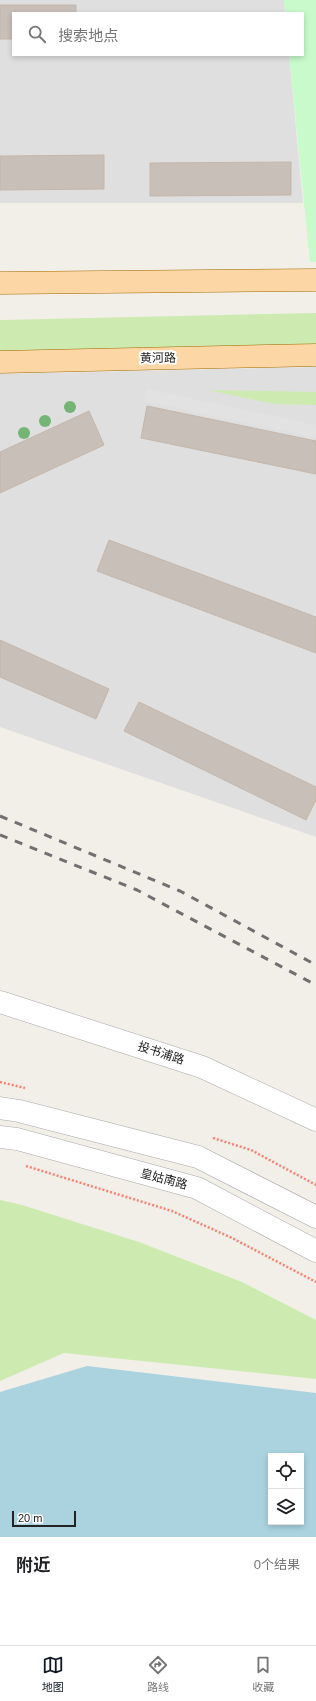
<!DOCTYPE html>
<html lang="zh">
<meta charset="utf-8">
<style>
:root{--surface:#fff;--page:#f6f6f6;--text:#202124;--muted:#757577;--line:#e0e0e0;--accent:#111827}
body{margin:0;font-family:Arial,"Noto Sans SC",sans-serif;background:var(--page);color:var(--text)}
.controls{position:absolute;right:12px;bottom:12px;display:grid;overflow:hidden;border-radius:0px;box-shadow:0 2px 6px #0003}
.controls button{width:36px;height:36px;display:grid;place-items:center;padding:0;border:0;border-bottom:1px solid var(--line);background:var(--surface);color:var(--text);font:20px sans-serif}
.scale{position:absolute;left:12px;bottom:10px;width:64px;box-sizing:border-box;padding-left:4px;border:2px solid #222;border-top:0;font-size:11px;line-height:14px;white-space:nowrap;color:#222;-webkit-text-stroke:3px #fff;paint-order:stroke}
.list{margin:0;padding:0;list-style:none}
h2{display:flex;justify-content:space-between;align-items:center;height:52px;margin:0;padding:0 16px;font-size:17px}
h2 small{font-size:13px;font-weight:400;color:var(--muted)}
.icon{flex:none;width:22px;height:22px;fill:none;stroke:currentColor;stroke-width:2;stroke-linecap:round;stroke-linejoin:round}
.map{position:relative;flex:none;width:316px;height:1537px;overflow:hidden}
.search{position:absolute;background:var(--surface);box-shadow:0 2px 6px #0003;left:12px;right:12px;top:12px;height:44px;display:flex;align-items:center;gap:10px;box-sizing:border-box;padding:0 14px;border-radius:0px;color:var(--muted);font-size:15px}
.sheet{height:108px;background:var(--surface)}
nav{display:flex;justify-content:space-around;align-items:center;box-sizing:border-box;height:56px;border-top:1px solid var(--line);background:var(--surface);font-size:11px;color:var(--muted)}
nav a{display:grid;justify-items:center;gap:2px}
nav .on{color:var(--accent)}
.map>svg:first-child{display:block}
</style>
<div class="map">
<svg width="316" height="1537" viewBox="0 0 316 1537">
<rect width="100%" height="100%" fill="#f2efe9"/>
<!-- residential -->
<g fill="#e0dfdf">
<polygon points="0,0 284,0 285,13 13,13 13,55 289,55 303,203 0,203"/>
<polygon points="316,367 316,837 0,727 0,374"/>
</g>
<!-- grass -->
<g fill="#cdebb0">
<polygon points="316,313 316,347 0,354 0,320"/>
<polygon points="208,390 316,392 316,405 274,404"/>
<polygon points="0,1200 22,1205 139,1242 242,1282 316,1320 316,1379 64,1353 0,1381"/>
</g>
<!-- park -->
<polygon fill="#c8facc" points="284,0 316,0 316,262 310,262 289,55 303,55 303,13 285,13"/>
<!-- parking -->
<polygon fill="#e2e2e2" points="147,389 316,425 316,438 144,401"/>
<!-- water -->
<path fill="#aad3df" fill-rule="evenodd" d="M87 1366 316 1393V1537H0V1392ZM271 1456H301V1522H271Z"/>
<!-- building -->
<g fill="#c7bfb8" stroke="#c4b6ab">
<polygon points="0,5 76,5 76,13 13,13 13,39 0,39"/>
<polygon points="104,155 104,189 0,190 0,156"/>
<polygon points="291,162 291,195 150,196 150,163"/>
<polygon points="147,406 316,441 316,474 141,438"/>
<polygon points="89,411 104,445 0,493 0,452"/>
<polygon points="109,540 316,617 316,653 97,571"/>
<polygon points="0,640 109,689 96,719 0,677"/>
<polygon points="139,702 316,787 316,800 306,820 124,731"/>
</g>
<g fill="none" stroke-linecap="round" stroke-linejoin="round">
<!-- minor casing -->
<g stroke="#a9a9a9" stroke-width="23">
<g id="minor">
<polyline points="0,1002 202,1067 316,1120"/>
<polyline points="0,1108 19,1111 198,1157 316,1217"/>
<polyline points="0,1137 17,1139 197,1188 316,1251"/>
</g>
</g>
<!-- major casing -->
<g stroke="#a06b00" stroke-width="23">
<g id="major">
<polyline points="0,283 316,280"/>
<polyline points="0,362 316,355"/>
</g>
</g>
<!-- path -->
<g stroke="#fa8072" stroke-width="2.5" stroke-dasharray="2 2" stroke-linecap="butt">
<polyline points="0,1082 25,1088"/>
<polyline points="213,1138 251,1150 316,1185"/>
<polyline points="26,1166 172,1211 232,1238 316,1282"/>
</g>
<!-- minor -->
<use href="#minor" stroke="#fff" stroke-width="22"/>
<!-- major -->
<use href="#major" stroke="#fcd6a4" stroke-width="22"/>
<!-- rail -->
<g stroke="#707070" stroke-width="3" stroke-dasharray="8 8" stroke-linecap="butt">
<polyline points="0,816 180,891 316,965"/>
<polyline points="0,835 137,890 316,985"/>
</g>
</g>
<!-- trees -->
<g fill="#74b475">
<circle cx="70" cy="407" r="6"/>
<circle cx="45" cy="421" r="6"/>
<circle cx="24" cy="433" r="6"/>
</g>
<g text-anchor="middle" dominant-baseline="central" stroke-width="4" stroke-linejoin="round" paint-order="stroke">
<!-- street labels -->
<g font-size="12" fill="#222" stroke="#fff">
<text transform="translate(158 358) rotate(-1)">黄河路</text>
<text transform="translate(161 1053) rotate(18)">投书浦路</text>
<text transform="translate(164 1179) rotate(15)">皇姑南路</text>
</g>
</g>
</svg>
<div class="controls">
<button><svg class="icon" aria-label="locate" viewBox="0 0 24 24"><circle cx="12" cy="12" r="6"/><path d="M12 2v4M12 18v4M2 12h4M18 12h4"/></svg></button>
<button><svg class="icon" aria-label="layers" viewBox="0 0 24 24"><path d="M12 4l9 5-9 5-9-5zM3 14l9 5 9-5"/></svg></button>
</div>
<div class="scale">20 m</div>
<div class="search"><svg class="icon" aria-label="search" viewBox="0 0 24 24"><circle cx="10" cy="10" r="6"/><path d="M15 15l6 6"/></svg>搜索地点</div>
</div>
<section class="sheet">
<h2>附近<small>0个结果</small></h2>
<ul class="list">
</ul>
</section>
<nav>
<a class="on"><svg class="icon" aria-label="map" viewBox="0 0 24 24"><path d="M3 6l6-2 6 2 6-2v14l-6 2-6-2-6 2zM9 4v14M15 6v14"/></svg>地图</a>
<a><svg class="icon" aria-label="directions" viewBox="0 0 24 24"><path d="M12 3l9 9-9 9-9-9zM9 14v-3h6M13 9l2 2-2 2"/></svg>路线</a>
<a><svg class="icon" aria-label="saved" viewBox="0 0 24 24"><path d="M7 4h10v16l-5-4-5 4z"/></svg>收藏</a>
</nav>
